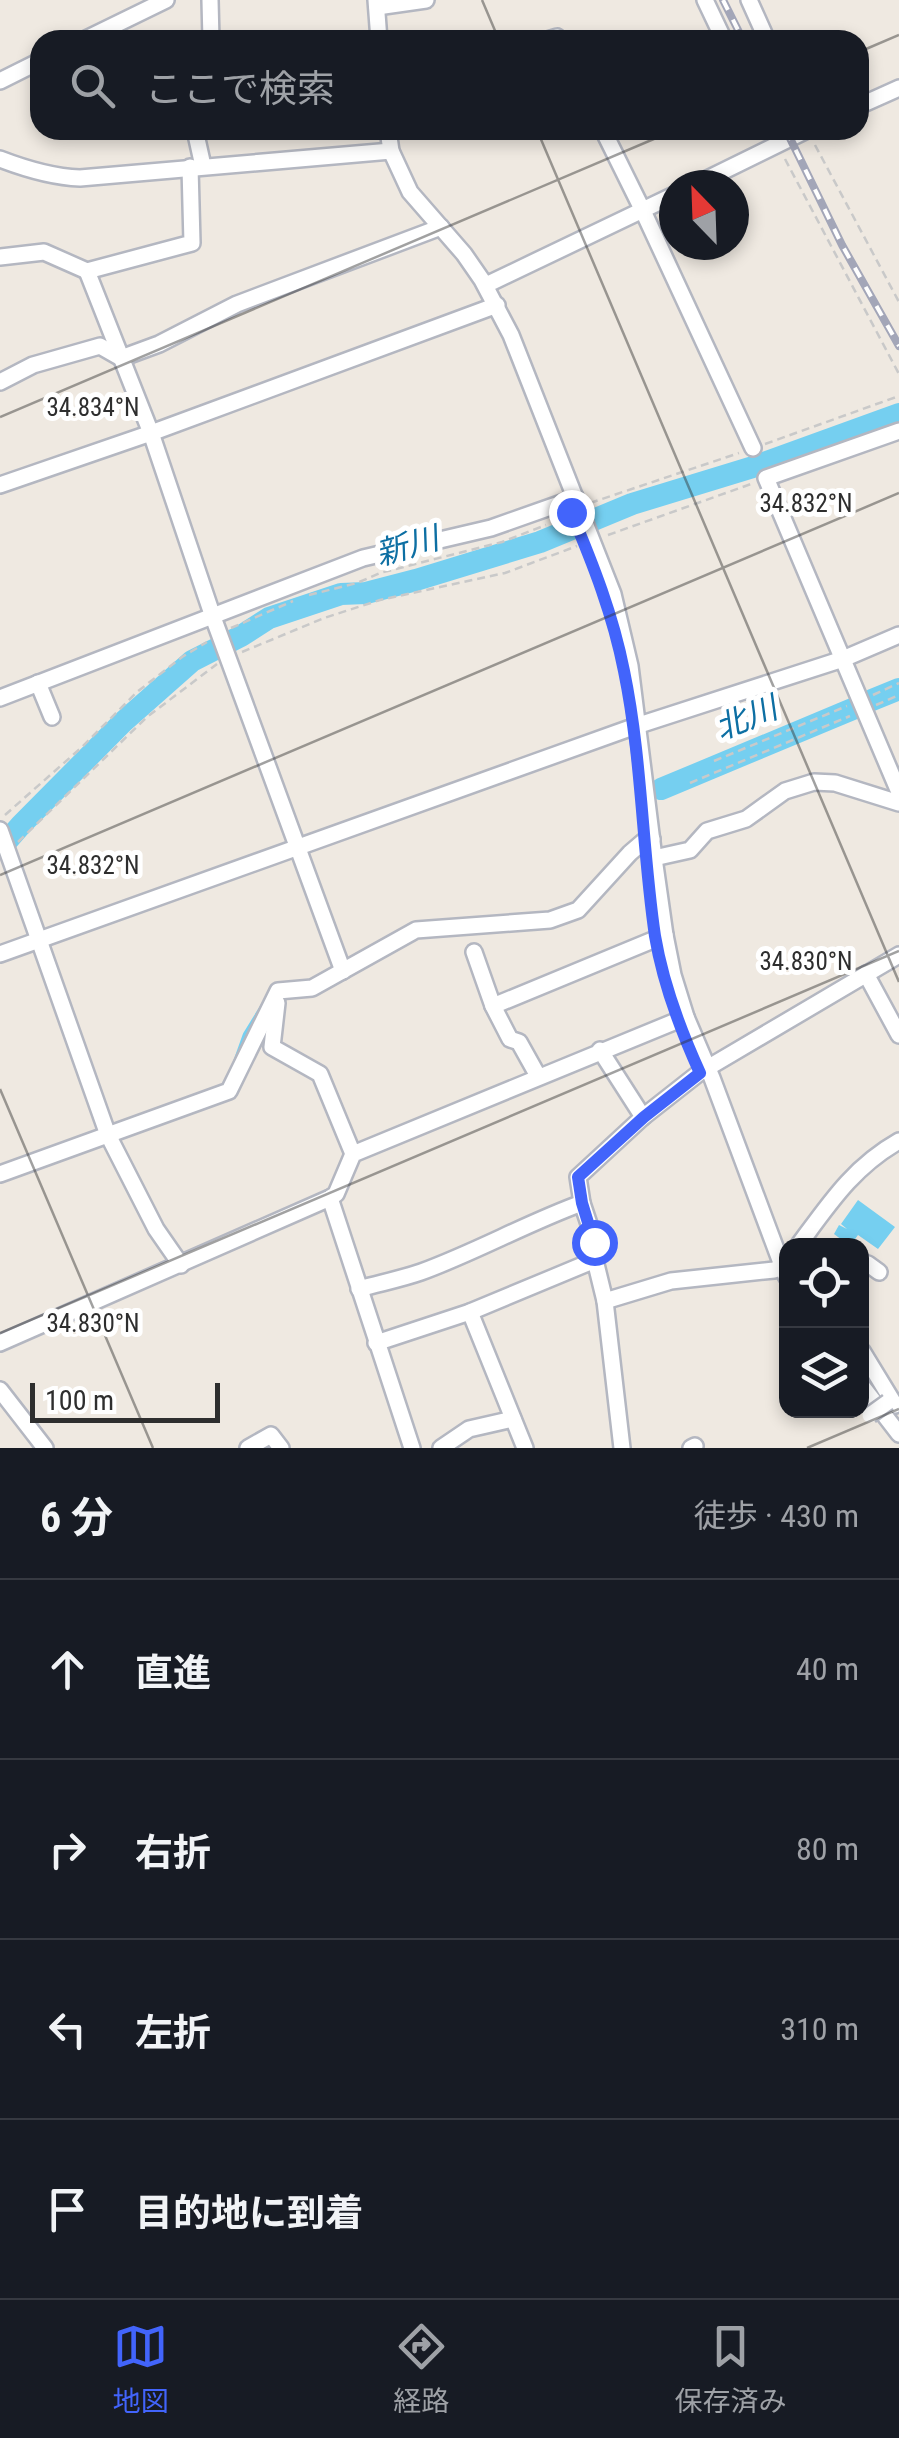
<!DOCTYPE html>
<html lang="ja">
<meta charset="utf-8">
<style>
:root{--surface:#171b24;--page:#20242c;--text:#f1f3f6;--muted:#9ea1a6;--line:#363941;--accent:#4264fb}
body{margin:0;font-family:"Roboto Condensed","Noto Sans JP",sans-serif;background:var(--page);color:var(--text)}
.controls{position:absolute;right:30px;bottom:30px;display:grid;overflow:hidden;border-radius:20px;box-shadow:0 5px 15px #0003}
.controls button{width:90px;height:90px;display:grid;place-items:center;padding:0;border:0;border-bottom:2px solid var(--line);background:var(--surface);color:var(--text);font:50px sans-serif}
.compass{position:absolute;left:659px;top:170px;width:90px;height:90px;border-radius:50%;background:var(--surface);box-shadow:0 5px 15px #0003;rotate:337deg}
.scale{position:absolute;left:30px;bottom:25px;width:190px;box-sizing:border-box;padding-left:10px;border:5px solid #2e2e2e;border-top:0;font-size:28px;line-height:35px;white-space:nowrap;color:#2e2e2e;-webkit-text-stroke:8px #fff;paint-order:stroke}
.stop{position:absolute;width:30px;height:30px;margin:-22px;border:8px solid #4264fb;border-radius:50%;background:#fff}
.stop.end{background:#4264fb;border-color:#fff;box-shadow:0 2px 10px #0008}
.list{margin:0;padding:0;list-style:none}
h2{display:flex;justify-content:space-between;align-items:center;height:130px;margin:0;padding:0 40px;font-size:42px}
h2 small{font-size:32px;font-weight:400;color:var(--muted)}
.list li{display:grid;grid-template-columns:65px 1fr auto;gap:30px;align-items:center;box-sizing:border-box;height:180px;padding:0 40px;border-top:2px solid var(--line)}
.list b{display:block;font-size:38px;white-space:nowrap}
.list em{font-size:32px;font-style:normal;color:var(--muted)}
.icon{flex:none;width:55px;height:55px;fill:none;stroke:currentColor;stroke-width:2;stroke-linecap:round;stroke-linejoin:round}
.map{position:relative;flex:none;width:899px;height:1448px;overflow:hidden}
.search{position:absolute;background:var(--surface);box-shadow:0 5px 15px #0003;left:30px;right:30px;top:30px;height:110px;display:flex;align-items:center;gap:25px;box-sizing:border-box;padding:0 35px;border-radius:30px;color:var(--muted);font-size:38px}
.sheet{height:850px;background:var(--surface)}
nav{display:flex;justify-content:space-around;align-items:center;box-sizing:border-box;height:140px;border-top:2px solid var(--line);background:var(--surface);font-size:28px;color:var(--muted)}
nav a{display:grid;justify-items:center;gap:5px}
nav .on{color:var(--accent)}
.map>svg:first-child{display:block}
</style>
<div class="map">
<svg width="899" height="1448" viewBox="0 0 899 1448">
<rect width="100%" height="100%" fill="#efe9e1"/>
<!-- water -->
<polygon fill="#75cff0" points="858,1200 895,1227 878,1249 858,1235 850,1246 834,1234 839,1225 847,1229 841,1224"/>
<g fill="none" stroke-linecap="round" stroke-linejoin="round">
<!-- stream -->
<polyline stroke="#75cff0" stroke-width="4" points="235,1062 245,1034 266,1000"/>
<!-- river -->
<g stroke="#75cff0" stroke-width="22">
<polyline points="872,700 899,689"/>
<polyline points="661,789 855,708"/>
<polyline points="0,849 21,825 123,722 192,661 241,636 269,618 341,594 366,593 416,580 540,542 632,504 753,467 899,414"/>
</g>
<!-- minor casing -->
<g stroke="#b4b7c1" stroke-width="20">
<g id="minor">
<polyline points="210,0 211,40"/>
<polyline points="376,0 379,40"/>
<polyline points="705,0 724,40"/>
<polyline points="749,0 767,40"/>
<polyline points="377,7 426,0"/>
<polyline points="84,40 166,0"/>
<polyline points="547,40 557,37 559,40"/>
<polyline points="0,81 40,61"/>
<polyline points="859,106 899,88"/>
<polyline points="195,130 203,166"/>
<polyline points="388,130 391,151 410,192 464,254 482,280 511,335 613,594 630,666 654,858 665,935 673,975 686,1017 712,1078 786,1276"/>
<polyline points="603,130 643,211 753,448"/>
<path d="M0 159C26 169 52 177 80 178L391 151"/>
<polyline points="695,185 807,130"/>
<polyline points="0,257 44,252 87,271 192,243 190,167"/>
<polyline points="87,271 151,433 213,617 343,971"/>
<polyline points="486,285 674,195"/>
<polyline points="0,382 33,365 100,346 121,358 159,344 237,304 441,227"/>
<polyline points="899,431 766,478 899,792"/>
<polyline points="0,485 151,433 497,305"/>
<polyline points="38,683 52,717"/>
<polyline points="0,698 363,558 491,528 576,498"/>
<polyline points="0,830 108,1135 156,1229 181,1265"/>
<polyline points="654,858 690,850 707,831 746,819 785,791 814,782 835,783 899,803"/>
<polyline points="474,952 493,1006 510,1039 519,1042 538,1076"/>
<polyline points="0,954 633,727 843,659 899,635"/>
<polyline points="866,974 899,1035"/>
<polyline points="277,1003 272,1047 320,1074 353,1154"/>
<polyline points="493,1006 665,935"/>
<polyline points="600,1050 643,1117"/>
<polyline points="0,1174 229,1091 278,991 312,988 416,930 550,920 578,910 630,853 644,841 652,839"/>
<polyline points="330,1198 412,1448"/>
<path d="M798 1246C829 1204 853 1167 899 1141"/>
<polyline points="862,1263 868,1264 879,1272"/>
<path d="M359 1289C380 1283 401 1279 421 1272 476 1252 527 1223 582 1203"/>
<polyline points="605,1301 671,1281 774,1270 781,1267 786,1260"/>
<polyline points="470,1312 525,1448"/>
<polyline points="0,1343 330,1198 336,1194 353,1154 686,1017"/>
<polyline points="376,1343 470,1312 595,1260"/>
<polyline points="862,1351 895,1405"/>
<polyline points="862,1386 899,1434"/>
<polyline points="0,1390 45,1448"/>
<polyline points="248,1448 271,1435 281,1448"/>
<polyline points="441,1448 469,1429 513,1419"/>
<polyline points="622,1448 605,1301 595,1260 595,1242 582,1203 578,1177 643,1117 699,1073 899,955"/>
<polyline points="691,1448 695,1446"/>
</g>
</g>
<!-- path -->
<g stroke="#c9c9c9" stroke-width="2.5" stroke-dasharray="8 5" stroke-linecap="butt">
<polyline points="815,145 899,302"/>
<polyline points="785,159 899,374"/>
<polyline points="765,444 899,396"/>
<polyline points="590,503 739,453"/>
<polyline points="608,535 751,484"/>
<polyline points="309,595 357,583 380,573 502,542 546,525"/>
<polyline points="231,628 293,601"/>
<polyline points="242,652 324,618 380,600 505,573 577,546"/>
<polyline points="873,695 899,683"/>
<polyline points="876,705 899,695"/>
<polyline points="714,761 847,706"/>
<polyline points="690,783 850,716"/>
<polyline points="5,815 82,747 137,692 182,657 207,642"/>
<polyline points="18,842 147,717 217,664"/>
</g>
<!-- minor -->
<use href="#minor" stroke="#fff" stroke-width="15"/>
<!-- rail casing -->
<g stroke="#a3a6b8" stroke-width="8">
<g id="rail">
<polyline points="723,0 743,40"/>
<polyline points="786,130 842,245 899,346"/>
</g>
</g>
<!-- rail -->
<use href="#rail" stroke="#fff" stroke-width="4" stroke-dasharray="11" stroke-linecap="butt"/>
<!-- minor-bridge casing -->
<g stroke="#b4b7c1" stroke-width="20" stroke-linecap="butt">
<polyline id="minor-bridge" points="870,1415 888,1402"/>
</g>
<!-- minor-bridge -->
<use href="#minor-bridge" stroke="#fff" stroke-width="15"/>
</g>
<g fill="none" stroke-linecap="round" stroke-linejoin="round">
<!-- route -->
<path stroke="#4264fb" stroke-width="12" d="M571 512C593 564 613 615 624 671 642 758 642 848 655 936 663 984 680 1029 700 1073L644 1117 578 1177 582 1203 594 1242"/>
</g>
<!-- ticks -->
<path fill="none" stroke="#2e2e2e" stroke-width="2.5" stroke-opacity="0.45" d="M482 0 499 40M859 52 899 35M537 130 899 982M0 417 675 130M0 875 899 493M0 1089 153 1448M0 1333 899 951M807 1448 899 1409"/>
<g text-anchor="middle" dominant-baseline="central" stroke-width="10" stroke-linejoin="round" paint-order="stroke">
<!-- water labels -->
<g font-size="32" font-style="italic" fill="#0d6fa3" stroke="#fff">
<text transform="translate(407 546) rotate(-16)">新川</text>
<text transform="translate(746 718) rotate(-22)">北川</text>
</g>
</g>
<g font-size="25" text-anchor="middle" fill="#2e2e2e" stroke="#fff" stroke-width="10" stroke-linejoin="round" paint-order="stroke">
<text x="93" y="416">34.834°N</text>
<text x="806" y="512">34.832°N</text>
<text x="93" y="874">34.832°N</text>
<text x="806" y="970">34.830°N</text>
<text x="93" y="1332">34.830°N</text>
</g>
</svg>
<div class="controls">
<button><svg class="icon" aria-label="locate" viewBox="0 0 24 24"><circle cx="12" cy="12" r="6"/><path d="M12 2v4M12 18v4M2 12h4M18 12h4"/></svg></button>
<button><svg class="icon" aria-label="layers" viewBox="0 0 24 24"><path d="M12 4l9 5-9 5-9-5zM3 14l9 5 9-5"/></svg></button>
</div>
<svg class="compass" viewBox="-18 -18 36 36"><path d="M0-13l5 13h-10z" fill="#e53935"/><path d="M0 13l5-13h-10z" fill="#9ea1a6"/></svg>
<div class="scale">100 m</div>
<div class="stop" style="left:594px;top:1242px"></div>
<div class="stop end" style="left:571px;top:512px"></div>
<div class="search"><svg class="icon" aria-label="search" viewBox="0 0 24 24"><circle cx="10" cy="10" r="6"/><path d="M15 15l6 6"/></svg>ここで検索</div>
</div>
<section class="sheet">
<h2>6 分<small>徒歩 · 430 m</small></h2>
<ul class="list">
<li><svg class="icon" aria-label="ahead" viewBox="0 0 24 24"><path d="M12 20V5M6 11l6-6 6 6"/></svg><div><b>直進</b></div><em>40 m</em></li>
<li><svg class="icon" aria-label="right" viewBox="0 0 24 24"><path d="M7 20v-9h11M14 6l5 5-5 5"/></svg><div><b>右折</b></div><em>80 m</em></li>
<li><svg class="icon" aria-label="left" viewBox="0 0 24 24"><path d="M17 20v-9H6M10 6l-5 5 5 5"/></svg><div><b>左折</b></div><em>310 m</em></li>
<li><svg class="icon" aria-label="arrive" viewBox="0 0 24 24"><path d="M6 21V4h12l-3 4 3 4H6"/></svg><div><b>目的地に到着</b></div></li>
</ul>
</section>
<nav>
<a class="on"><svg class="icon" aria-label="map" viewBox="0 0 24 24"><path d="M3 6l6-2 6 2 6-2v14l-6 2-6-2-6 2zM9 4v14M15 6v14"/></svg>地図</a>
<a><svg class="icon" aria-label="directions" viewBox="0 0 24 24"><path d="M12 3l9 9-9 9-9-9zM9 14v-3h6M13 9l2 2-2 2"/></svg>経路</a>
<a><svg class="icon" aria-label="saved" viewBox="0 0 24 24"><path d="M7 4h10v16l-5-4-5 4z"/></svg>保存済み</a>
</nav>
